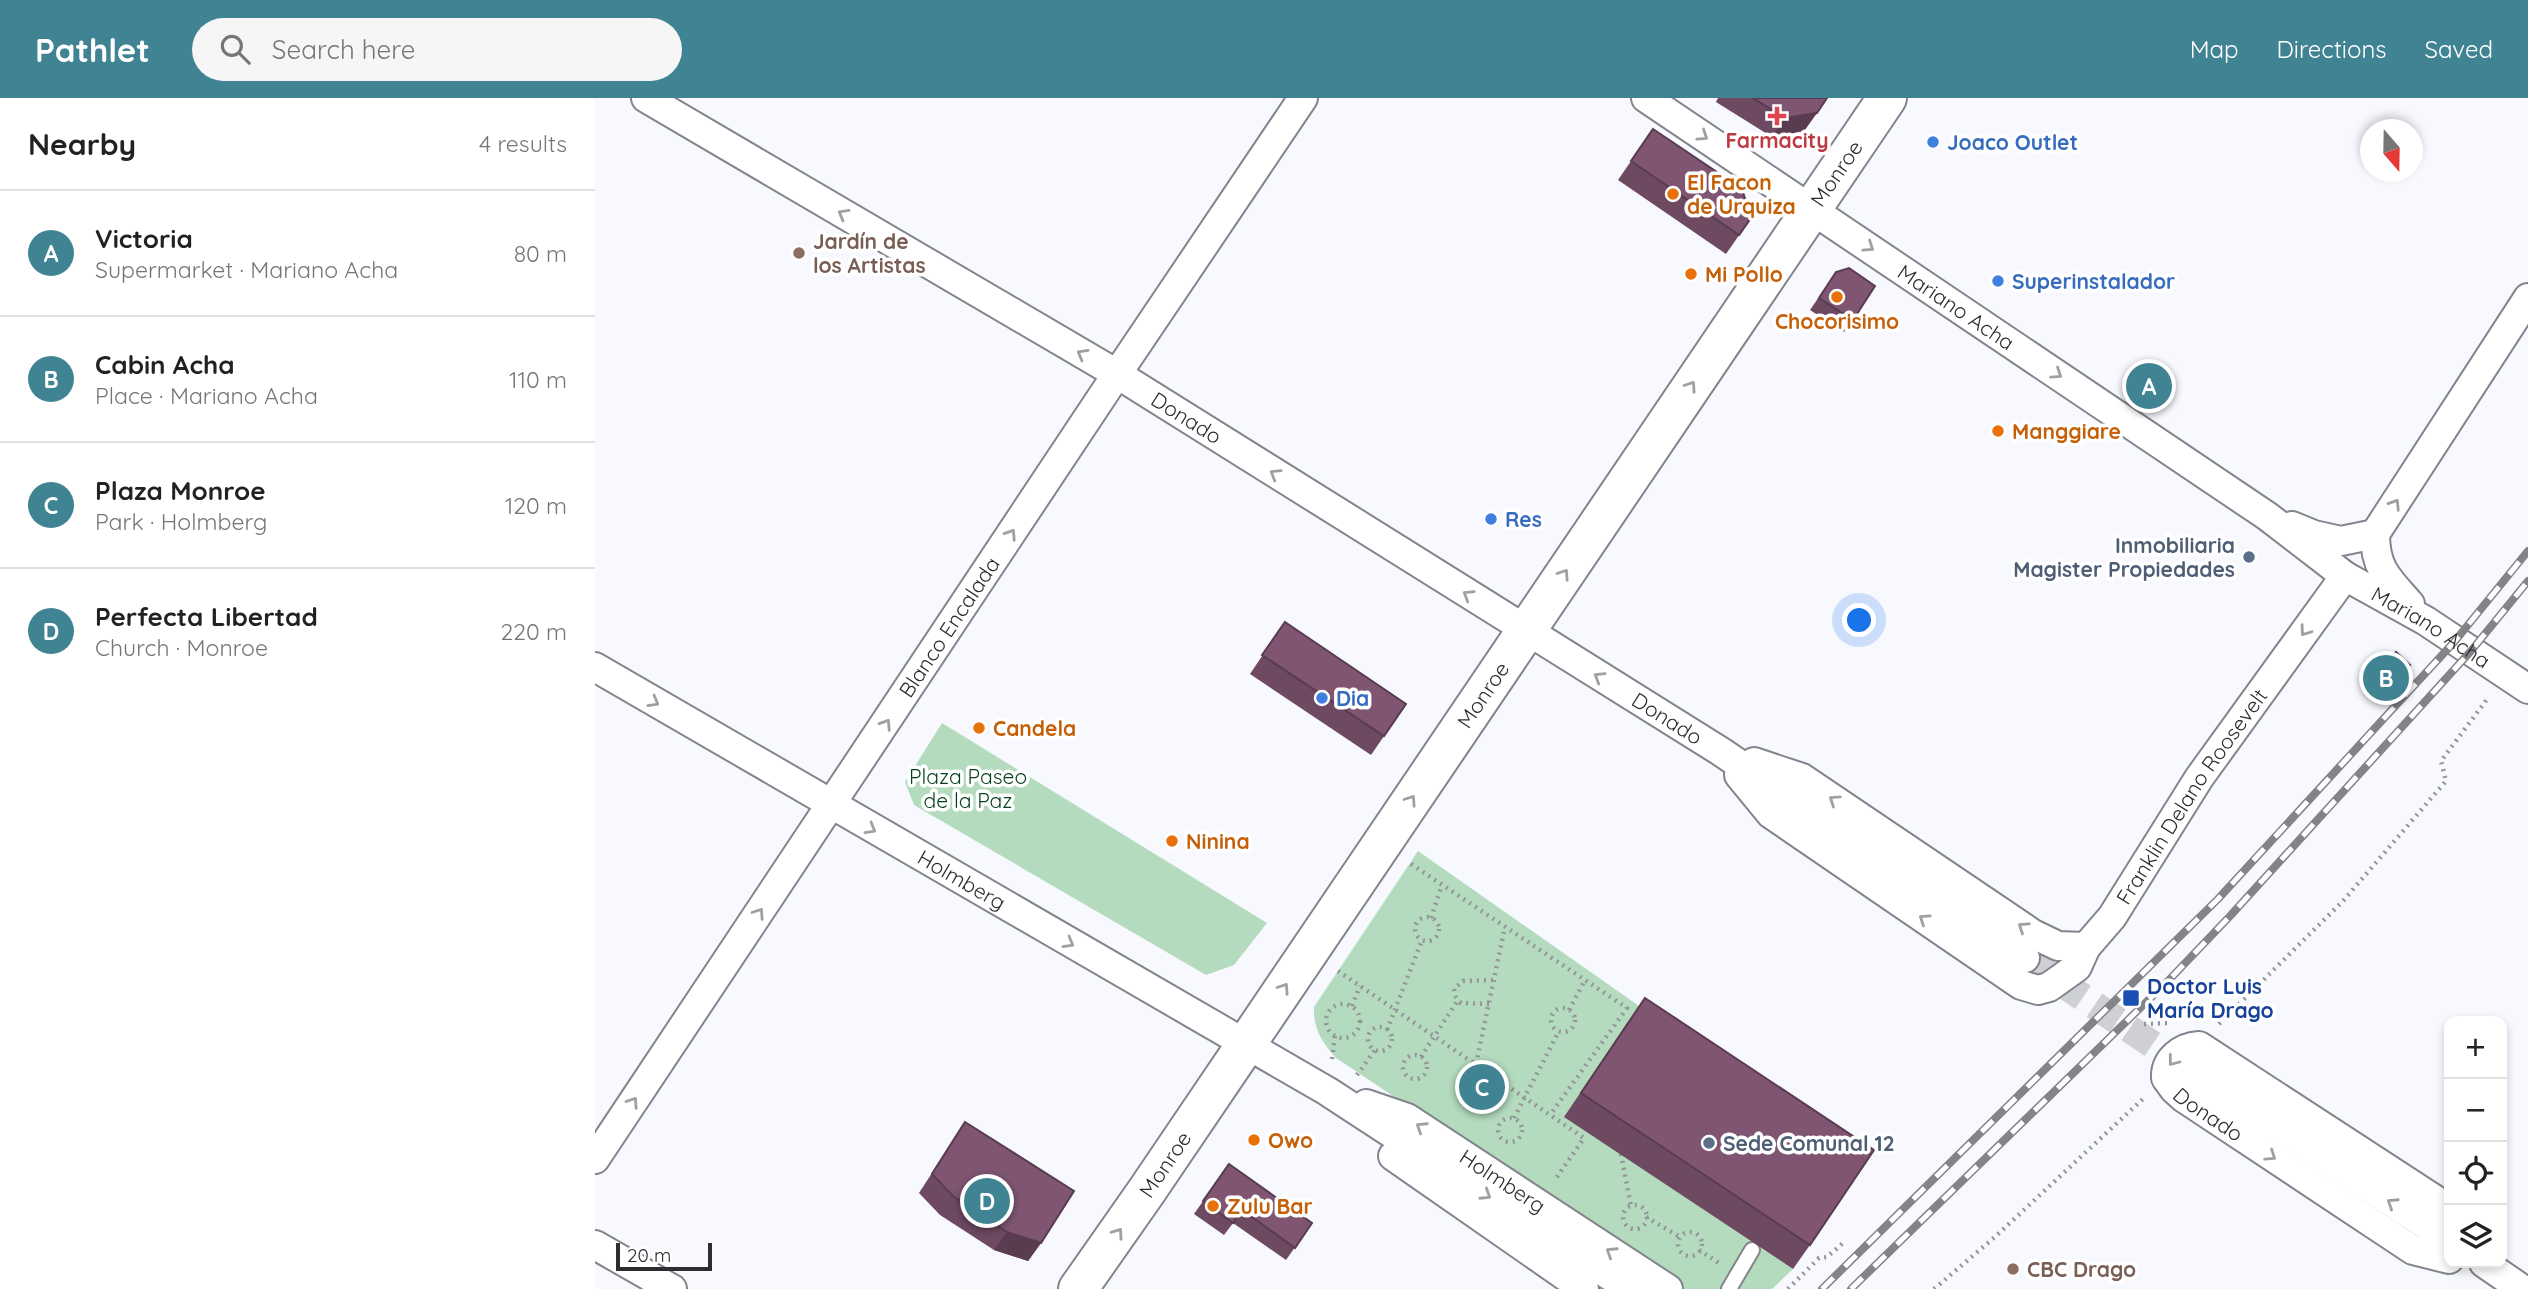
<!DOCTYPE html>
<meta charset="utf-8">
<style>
:root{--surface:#fff;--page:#f6f6f6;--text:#222;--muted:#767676;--line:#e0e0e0;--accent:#408393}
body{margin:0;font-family:Quicksand,sans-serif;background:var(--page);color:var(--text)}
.controls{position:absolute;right:21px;bottom:21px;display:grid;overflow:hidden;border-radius:14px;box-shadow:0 4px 10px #0003}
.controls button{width:63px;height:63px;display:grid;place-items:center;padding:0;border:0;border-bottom:2px solid var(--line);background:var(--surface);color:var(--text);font:35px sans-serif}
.compass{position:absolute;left:1765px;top:21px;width:63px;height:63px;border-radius:50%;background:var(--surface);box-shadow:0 4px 10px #0003;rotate:160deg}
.scale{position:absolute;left:21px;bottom:18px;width:96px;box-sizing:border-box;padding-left:7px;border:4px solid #2c2d30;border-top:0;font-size:19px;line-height:24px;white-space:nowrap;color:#2c2d30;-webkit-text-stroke:5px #fff;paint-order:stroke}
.you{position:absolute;left:1265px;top:523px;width:24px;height:24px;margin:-18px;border:5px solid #fff;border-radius:50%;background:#1a73e8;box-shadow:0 0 0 10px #1a73e833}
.badge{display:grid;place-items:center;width:46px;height:46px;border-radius:50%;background:var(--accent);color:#fff;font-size:23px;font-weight:700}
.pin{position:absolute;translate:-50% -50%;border:4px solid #fff;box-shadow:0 2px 7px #0006}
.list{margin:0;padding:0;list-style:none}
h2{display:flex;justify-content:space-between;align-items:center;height:91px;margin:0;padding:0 28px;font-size:30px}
h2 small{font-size:23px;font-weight:400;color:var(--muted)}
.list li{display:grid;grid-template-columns:46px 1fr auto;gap:21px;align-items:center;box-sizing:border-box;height:126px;padding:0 28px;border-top:2px solid var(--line)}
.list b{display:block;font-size:26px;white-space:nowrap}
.list p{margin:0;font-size:23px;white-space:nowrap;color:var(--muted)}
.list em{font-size:23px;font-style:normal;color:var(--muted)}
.icon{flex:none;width:38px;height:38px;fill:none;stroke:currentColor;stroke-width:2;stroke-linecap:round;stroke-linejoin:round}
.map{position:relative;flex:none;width:1933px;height:1191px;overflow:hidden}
header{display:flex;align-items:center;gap:42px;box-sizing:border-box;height:98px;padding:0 35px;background:var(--accent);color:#fff}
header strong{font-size:33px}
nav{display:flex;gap:38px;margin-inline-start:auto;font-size:24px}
.search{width:490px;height:63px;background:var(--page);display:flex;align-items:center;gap:18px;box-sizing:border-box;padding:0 24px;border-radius:38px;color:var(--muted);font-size:26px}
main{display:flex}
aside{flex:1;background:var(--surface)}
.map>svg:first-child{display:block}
</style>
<header>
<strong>Pathlet</strong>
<div class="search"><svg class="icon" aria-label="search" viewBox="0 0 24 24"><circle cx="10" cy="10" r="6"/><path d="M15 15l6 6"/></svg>Search here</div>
<nav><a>Map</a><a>Directions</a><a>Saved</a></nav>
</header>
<main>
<aside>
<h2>Nearby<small>4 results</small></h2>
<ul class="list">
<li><span class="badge">A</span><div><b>Victoria</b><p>Supermarket · Mariano Acha</p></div><em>80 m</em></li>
<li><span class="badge">B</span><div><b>Cabin Acha</b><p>Place · Mariano Acha</p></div><em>110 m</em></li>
<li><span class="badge">C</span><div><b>Plaza Monroe</b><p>Park · Holmberg</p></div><em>120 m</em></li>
<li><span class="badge">D</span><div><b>Perfecta Libertad</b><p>Church · Monroe</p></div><em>220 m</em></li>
</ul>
</aside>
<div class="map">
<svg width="1933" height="1191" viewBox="0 0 1933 1191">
<rect width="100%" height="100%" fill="#f7f9ff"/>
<!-- green -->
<g fill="#b4dbbe">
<polygon points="347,625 672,825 639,867 611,877 319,707 310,684"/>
<path d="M823 753 1044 908 970 1019 1198 1171 1177 1191H1087L741 960C727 944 718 931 719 909Z"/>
</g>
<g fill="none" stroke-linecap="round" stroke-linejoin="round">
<!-- minor-tunnel -->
<polyline stroke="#ced0d6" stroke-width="28" stroke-dasharray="28 14" stroke-linecap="butt" points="1430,860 1598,974"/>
<!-- service casing -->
<g stroke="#83858c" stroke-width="18">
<polyline id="service" points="1134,1191 1157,1152"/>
</g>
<!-- minor casing -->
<g stroke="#83858c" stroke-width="32">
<g id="minor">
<path id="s1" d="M51 0 522 276 1125 653 1430 860"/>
<path id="s2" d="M1051 0 1672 418 1750 478 1831 523 1933 591"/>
<polyline points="1697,428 1719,437 1746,443 1780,436"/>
<path d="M1815 506C1793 481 1780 471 1780 436L1933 200"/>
<path id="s3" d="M0 569 732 993 1035 1191"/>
<polyline points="1159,664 1207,680 1438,836 1463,848 1491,849"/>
<path id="s4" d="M1144 677 1176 716 1426 887 1443 892 1454 889 1482 869 1491 849 1517 819 1604 680 1750 478"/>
<polyline points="1598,974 1854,1142"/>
<path id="s5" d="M771 1006 812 1020 1073 1191"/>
<polyline points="798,1058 989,1191"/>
<path id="s6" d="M0 1061 522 276 708 0"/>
<path id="s7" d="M1854 1117 1845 1105 1604 948C1587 949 1570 961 1571 980L1579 991 1589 1000 1818 1152 1854 1161"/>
<polyline points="0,1147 77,1191"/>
<polyline points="1889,1165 1927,1191"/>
</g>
</g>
<!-- secondary casing -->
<g stroke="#83858c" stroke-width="42">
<g id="secondary">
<path id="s8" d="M483 1191 551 1094 1292 0"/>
</g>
</g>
<!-- path -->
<g stroke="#94959a" stroke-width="4.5" stroke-dasharray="2 5" stroke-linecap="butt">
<polyline points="816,766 1032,910 955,1017"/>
<circle cx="832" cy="831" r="12"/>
<polyline points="836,820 847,787"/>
<polyline points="743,873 989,1040 960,1082"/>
<circle cx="748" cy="923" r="17"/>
<polyline points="894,906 866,905 861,899 859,891 868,883 899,882"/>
<polyline points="757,908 765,888"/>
<circle cx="968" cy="922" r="12"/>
<polyline points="974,912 990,882"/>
<polyline points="1549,926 1573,925"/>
<polyline points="1624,926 1748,803 1851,683 1846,663 1893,600"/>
<circle cx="785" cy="941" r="12"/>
<polyline points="792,932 827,842"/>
<circle cx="820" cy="969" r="12"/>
<polyline points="826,959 863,902"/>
<polyline points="737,961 740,938"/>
<polyline points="881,966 910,829"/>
<polyline points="762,977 780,952"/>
<polyline points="919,1020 964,933"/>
<circle cx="915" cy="1032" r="12"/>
<polyline points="1026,1056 1036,1108"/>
<circle cx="1040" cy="1119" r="12"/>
<polyline points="1051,1119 1085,1139"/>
<circle cx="1095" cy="1146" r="12"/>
<polyline points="1104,1152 1124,1165"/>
<polyline points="1193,1191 1224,1160 1232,1159 1248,1145"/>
<polyline points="1339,1191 1401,1138 1550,999"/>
</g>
<!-- service -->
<use href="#service" stroke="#fff" stroke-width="14"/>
<!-- minor -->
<use href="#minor" stroke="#fff" stroke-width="28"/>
<!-- secondary -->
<use href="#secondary" stroke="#fff" stroke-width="38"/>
<!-- rail casing -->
<g stroke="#838488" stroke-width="8">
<g id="rail">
<polyline points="1227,1191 1623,801 1860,543 1933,453"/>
<polyline points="1256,1191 1574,882 1636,817 1876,553 1933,483"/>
</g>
</g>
<!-- rail -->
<use href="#rail" stroke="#fff" stroke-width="5" stroke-dasharray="16" stroke-linecap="butt"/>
</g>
<!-- wall -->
<g fill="#6d4962">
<polygon points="1123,0 1232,0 1209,33 1177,39 1121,4"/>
<polygon points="1058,31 1156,120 1131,156 1023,82"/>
<polygon points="1241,174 1280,188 1249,234 1215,212"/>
<polygon points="690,524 811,606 776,657 655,576"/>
<polygon points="1815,567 1786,600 1772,587 1776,581"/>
<polygon points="1033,924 1215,1147 1198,1171 969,1019"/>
<polygon points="370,1024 446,1145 433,1163 399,1152 345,1117 324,1095"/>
<polygon points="634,1066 717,1125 691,1162 638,1125 629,1137 599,1116"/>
</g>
<!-- shaded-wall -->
<g fill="#593c50">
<polygon points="1222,15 1209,33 1177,39 1190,20"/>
<polygon points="1815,567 1811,573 1786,600 1790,594"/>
<polygon points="412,1134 446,1145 433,1163 399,1152"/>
</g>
<!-- building -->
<g fill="#7f5572" stroke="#593c50" stroke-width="2">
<polygon points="1158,0 1232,0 1222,15 1190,20"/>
<polygon points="1058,31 1147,91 1156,120 1144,137 1036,63"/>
<polygon points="1254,170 1280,188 1258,222 1224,200 1241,174"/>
<polygon points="690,524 811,606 789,638 667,557"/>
<polygon points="1801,554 1815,567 1790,594 1776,581"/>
<polygon points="1050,900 1279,1052 1215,1147 986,995"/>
<polygon points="370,1024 479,1093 446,1145 412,1134 358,1098 337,1076"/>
<polygon points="634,1066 717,1125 700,1150 647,1112 638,1125 608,1103"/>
</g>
<!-- one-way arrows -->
<defs><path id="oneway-chevron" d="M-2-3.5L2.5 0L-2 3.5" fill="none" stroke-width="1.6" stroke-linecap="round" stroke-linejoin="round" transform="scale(1.75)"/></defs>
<g stroke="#a0a0a2">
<use href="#oneway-chevron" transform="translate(1108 38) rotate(34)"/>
<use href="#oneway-chevron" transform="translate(248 116) rotate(-150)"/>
<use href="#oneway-chevron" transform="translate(1274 149) rotate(34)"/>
<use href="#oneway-chevron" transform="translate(487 256) rotate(-150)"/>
<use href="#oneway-chevron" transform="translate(1462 276) rotate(34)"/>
<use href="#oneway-chevron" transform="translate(1096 288) rotate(-56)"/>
<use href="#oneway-chevron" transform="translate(680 376) rotate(-148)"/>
<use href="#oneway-chevron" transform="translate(1800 406) rotate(-57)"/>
<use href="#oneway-chevron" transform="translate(416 436) rotate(-57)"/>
<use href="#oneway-chevron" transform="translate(969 476) rotate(-56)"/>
<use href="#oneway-chevron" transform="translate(873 497) rotate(-148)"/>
<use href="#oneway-chevron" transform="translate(1710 533) rotate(126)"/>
<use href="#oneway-chevron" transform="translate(1004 579) rotate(-148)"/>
<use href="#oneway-chevron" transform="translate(59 604) rotate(30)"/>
<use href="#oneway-chevron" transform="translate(291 626) rotate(-57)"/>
<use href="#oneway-chevron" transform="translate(816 702) rotate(-56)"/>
<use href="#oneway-chevron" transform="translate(1239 702) rotate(-146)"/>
<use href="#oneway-chevron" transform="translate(276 731) rotate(30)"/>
<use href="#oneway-chevron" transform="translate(164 815) rotate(-56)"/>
<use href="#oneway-chevron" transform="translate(1329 821) rotate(-146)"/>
<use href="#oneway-chevron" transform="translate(1428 829) rotate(-146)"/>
<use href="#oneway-chevron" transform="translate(474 845) rotate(30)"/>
<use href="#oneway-chevron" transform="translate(689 890) rotate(-56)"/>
<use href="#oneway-chevron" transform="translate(1578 963) rotate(128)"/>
<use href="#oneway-chevron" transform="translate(38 1004) rotate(-56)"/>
<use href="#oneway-chevron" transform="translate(826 1029) rotate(-147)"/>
<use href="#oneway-chevron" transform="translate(1676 1058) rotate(34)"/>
<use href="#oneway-chevron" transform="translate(891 1097) rotate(33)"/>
<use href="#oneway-chevron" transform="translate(1797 1105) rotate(-147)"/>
<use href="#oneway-chevron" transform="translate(523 1135) rotate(-55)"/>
<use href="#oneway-chevron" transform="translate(1016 1154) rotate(-147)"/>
</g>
<!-- markers -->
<path fill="#e0444e" stroke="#fff" stroke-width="2.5" d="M1178.5 7.5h7v7h7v7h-7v7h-7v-7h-7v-7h7z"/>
<g fill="#3f7fe0" stroke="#fff" stroke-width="2.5">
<circle cx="1338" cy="44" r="7"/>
<circle cx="1403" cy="183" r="7"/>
<circle cx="896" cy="421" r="7"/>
<circle cx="727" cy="600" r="7"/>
</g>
<g fill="#e8710a" stroke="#fff" stroke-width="2.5">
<circle cx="1078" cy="96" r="7"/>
<circle cx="1096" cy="176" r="7"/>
<circle cx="1242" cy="199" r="7"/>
<circle cx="1403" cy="333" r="7"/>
<circle cx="384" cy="630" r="7"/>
<circle cx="577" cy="743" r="7"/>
<circle cx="659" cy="1042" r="7"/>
<circle cx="618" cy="1108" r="7"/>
</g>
<g fill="#8d6e63" stroke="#fff" stroke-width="2.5">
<circle cx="204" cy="155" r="7"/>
<circle cx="1418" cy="1171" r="7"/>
</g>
<g fill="#5c6f8a" stroke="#fff" stroke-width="2.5">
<circle cx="1654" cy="459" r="7"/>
<circle cx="1114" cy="1045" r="7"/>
</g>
<rect fill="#1a4fb4" stroke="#fff" stroke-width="2.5" x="1527" y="891" width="18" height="18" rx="3.5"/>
<g text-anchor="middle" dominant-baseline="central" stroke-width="7" stroke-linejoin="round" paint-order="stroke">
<!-- health labels -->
<g font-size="21" font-weight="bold" fill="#be3a42" stroke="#fff">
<text x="1182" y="42">Farmacity</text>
</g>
<!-- shop labels -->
<g font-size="21" font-weight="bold" fill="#366cbe" stroke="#fff" text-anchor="start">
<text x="1352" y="44">Joaco Outlet</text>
<text x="1417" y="183">Superinstalador</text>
<text x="910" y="421">Res</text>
<text x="741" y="600">Dia</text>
</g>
<!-- street labels -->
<g font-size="21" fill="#2c2d30" stroke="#fff">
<text stroke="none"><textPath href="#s8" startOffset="1349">Monroe</textPath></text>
<text stroke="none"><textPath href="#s2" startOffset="374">Mariano Acha</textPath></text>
<text stroke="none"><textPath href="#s1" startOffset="628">Donado</textPath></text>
<text stroke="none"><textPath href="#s6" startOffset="639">Blanco Encalada</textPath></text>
<text stroke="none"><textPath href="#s2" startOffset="947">Mariano Acha</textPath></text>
<text stroke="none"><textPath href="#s8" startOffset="719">Monroe</textPath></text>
<text stroke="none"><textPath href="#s1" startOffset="1195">Donado</textPath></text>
<text stroke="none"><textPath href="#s4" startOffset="623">Franklin Delano Roosevelt</textPath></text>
<text stroke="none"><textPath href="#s3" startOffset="424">Holmberg</textPath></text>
<text stroke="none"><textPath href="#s7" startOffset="410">Donado</textPath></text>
<text stroke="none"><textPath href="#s8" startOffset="152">Monroe</textPath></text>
<text stroke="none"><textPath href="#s5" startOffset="158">Holmberg</textPath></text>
</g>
<!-- food labels -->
<g font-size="21" font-weight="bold" fill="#c56008" stroke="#fff" text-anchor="start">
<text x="1092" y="84">El Facon<tspan x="1092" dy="24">de Urquiza</tspan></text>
<text x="1110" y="176">Mi Pollo</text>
<text x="1242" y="223" text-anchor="middle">Chocorisimo</text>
<text x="1417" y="333">Manggiare</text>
<text x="398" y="630">Candela</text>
<text x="591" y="743">Ninina</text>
<text x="673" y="1042">Owo</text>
<text x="632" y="1108">Zulu Bar</text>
</g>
<!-- education labels -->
<g font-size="21" font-weight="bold" fill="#785e54" stroke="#fff" text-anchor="start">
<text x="218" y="143">Jardín de<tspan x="218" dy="24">los Artistas</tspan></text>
<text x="1432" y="1171">CBC Drago</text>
</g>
<!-- service labels -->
<g font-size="21" font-weight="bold" fill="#4e5e75" stroke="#fff" text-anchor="end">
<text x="1640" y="447">Inmobiliaria<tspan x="1640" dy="24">Magister Propiedades</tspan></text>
<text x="1128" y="1045" text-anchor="start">Sede Comunal 12</text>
</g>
<!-- park labels -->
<g font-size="21" fill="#043f1f" stroke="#fff">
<text x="373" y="678">Plaza Paseo<tspan x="373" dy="24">de la Paz</tspan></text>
</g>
<!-- transit labels -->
<g font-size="21" font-weight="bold" fill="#164399" stroke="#fff" text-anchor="start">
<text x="1552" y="888">Doctor Luis<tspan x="1552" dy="24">María Drago</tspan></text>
</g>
</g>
</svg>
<div class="controls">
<button>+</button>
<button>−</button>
<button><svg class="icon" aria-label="locate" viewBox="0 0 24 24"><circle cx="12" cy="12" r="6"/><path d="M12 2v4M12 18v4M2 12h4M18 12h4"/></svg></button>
<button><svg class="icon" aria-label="layers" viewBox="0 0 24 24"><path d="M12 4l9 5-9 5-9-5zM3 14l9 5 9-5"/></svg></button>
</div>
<svg class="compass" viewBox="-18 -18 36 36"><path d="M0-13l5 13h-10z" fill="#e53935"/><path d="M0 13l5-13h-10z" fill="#767676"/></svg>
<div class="scale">20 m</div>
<div class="you"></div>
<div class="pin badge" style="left:1554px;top:288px">A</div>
<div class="pin badge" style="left:1791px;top:580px">B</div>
<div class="pin badge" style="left:887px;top:989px">C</div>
<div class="pin badge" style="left:392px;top:1103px">D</div>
</div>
</main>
